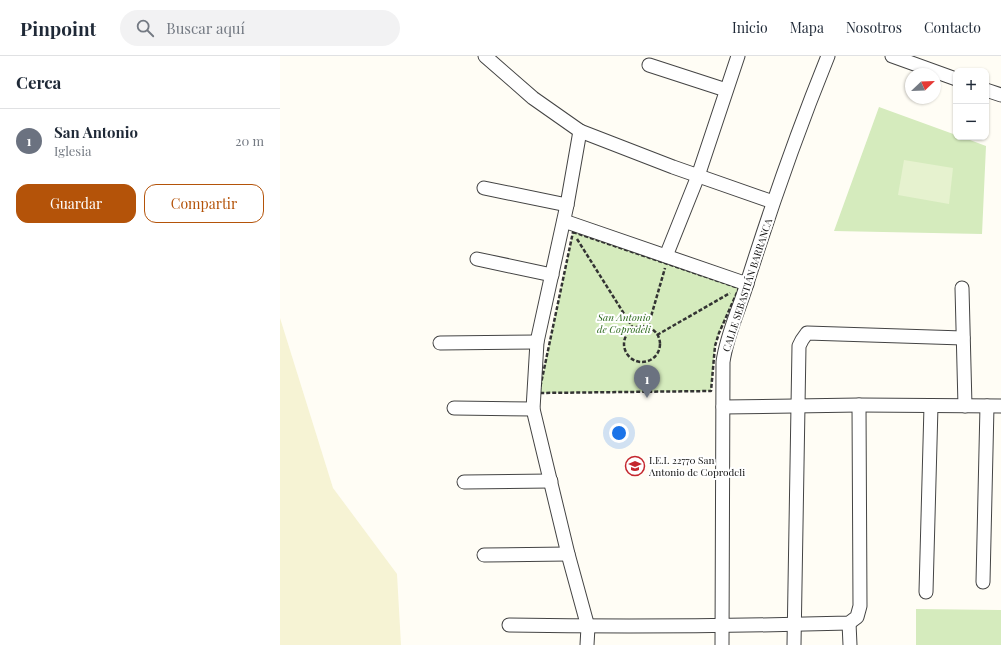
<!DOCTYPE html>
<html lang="es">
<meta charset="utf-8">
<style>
:root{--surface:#fff;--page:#f2f2f3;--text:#1f2937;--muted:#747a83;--line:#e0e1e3;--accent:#b45309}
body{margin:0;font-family:"Playfair Display",serif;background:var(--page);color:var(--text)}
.controls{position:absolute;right:12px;top:12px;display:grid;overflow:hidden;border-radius:8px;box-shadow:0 1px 3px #0004}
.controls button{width:36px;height:36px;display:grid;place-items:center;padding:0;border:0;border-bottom:1px solid var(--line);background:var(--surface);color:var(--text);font:20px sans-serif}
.compass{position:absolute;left:625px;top:12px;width:36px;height:36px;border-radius:50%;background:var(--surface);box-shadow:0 1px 3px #0004;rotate:67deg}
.you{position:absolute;left:339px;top:377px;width:14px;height:14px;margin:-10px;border:3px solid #fff;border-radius:50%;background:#1a73e8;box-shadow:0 0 0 6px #1a73e833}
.badge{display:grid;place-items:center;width:26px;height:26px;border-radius:50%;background:var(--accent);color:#fff;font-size:13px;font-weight:700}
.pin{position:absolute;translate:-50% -33px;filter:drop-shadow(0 1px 2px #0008)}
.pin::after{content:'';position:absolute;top:21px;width:14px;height:12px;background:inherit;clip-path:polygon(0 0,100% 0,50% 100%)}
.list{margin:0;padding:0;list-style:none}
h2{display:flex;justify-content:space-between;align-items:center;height:52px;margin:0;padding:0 16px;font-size:17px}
h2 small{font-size:13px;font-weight:400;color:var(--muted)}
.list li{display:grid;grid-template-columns:26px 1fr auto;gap:12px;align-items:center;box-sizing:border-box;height:64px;padding:0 16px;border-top:1px solid var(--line)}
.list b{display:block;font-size:15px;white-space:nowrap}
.list p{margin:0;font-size:13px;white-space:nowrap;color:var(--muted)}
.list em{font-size:13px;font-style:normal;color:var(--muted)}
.actions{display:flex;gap:8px;padding:12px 16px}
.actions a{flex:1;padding:9px 0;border:1px solid var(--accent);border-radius:12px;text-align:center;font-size:14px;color:var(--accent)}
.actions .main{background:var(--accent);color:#fff}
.icon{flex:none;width:22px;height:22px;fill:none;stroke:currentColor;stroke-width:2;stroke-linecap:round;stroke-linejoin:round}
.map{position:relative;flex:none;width:721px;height:589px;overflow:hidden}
header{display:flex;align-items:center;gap:24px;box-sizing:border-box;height:56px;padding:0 20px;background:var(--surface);border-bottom:1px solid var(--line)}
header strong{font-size:19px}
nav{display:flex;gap:22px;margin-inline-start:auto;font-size:14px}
.search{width:280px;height:36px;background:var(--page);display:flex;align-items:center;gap:10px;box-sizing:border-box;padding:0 14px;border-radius:22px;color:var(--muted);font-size:15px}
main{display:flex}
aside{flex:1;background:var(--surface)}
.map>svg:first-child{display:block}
</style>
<header>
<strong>Pinpoint</strong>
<div class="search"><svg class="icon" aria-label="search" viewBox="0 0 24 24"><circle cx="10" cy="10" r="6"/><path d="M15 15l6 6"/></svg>Buscar aquí</div>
<nav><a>Inicio</a><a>Mapa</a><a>Nosotros</a><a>Contacto</a></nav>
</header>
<main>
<aside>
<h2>Cerca<small></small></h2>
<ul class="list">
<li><span class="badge" style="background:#6b7280">1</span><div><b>San Antonio</b><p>Iglesia</p></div><em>20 m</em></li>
</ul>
<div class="actions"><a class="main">Guardar</a><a>Compartir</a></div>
</aside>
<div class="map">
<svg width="721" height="589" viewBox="0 0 721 589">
<rect width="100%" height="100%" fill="#fffdf5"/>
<!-- farmland -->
<polygon fill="#f6f3d4" points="0,262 53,432 117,518 121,589 0,589"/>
<!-- green -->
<g fill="#d5ebbd">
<polygon points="599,51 676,79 676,81 682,81 706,90 702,178 554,175"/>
<polygon points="293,176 459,232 439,277 435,290 431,335 259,337"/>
<polygon points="636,553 721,554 721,589 636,589"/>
</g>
<!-- pitch -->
<polygon fill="#e6f2cf" points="624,104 673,112 669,148 618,139"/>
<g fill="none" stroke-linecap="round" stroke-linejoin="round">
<!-- street casing -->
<g stroke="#444" stroke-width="15">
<g id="street">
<polyline points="205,0 253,42 300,75 393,111 493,146"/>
<polyline points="612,0 676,23"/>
<polyline points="369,9 446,34"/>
<polyline points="706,34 721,39"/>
<polyline points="300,75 287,149 257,286 253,353 288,498 308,571 307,589"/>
<polyline points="204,132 287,149"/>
<polyline points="284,165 467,228"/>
<polyline points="386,200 418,120 458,0"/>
<polyline points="197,203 272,219"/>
<polyline points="682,232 685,350"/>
<polyline points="160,287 257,286"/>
<polyline points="443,351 579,349 721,350"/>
<polyline points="174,352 253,353"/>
<polyline points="184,426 271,425"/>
<polyline points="204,499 288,498"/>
<polyline points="703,526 707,350"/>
<polyline points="646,536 651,350"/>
<polyline points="569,567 570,589"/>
<path d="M229 569C342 571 456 570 569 567L577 561 580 550 579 349"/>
<path d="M442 589 443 306C447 277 460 252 468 224 492 148 518 74 548 0"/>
<polyline points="514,589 519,290 522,284 527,277 683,282"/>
</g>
</g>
<!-- path -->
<g stroke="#333" stroke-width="2.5" stroke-dasharray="4 2" stroke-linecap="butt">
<polygon points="293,176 459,232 439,277 435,290 431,335 259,337"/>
<polyline points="297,183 353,272"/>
<circle cx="362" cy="288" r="18"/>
<polyline points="368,271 385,212"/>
<polyline points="377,279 450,237"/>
</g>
<!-- street -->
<use href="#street" stroke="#fff" stroke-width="13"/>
</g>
<!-- icons -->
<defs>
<g id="school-ring" transform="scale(1)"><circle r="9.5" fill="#fff" stroke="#c4262e" stroke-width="1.5"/><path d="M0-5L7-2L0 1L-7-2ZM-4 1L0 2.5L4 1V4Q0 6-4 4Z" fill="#c4262e"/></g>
</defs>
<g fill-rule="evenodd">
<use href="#school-ring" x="355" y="410"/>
</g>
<g text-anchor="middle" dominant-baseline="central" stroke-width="4" stroke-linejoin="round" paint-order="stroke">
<!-- street labels -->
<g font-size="10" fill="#111" stroke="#fff">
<text transform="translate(467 229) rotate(-72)">CALLE SEBASTIÁN BARRANCA</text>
</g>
<!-- park labels -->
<g font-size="10" font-style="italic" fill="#2f6b1f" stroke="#fff">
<text x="344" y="261">San Antonio<tspan x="344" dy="12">de Coprodeli</tspan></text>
</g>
<!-- poi labels -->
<g font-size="10" fill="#111" stroke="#fff" text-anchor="start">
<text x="369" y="404">I.E.I. 22770 San<tspan x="369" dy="12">Antonio de Coprodeli</tspan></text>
</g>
</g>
</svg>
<div class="controls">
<button>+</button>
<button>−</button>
</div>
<svg class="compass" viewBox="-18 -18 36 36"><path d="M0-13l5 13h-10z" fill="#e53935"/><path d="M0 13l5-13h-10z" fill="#747a83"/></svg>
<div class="you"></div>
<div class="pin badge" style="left:367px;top:342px;background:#6b7280">1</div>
</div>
</main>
